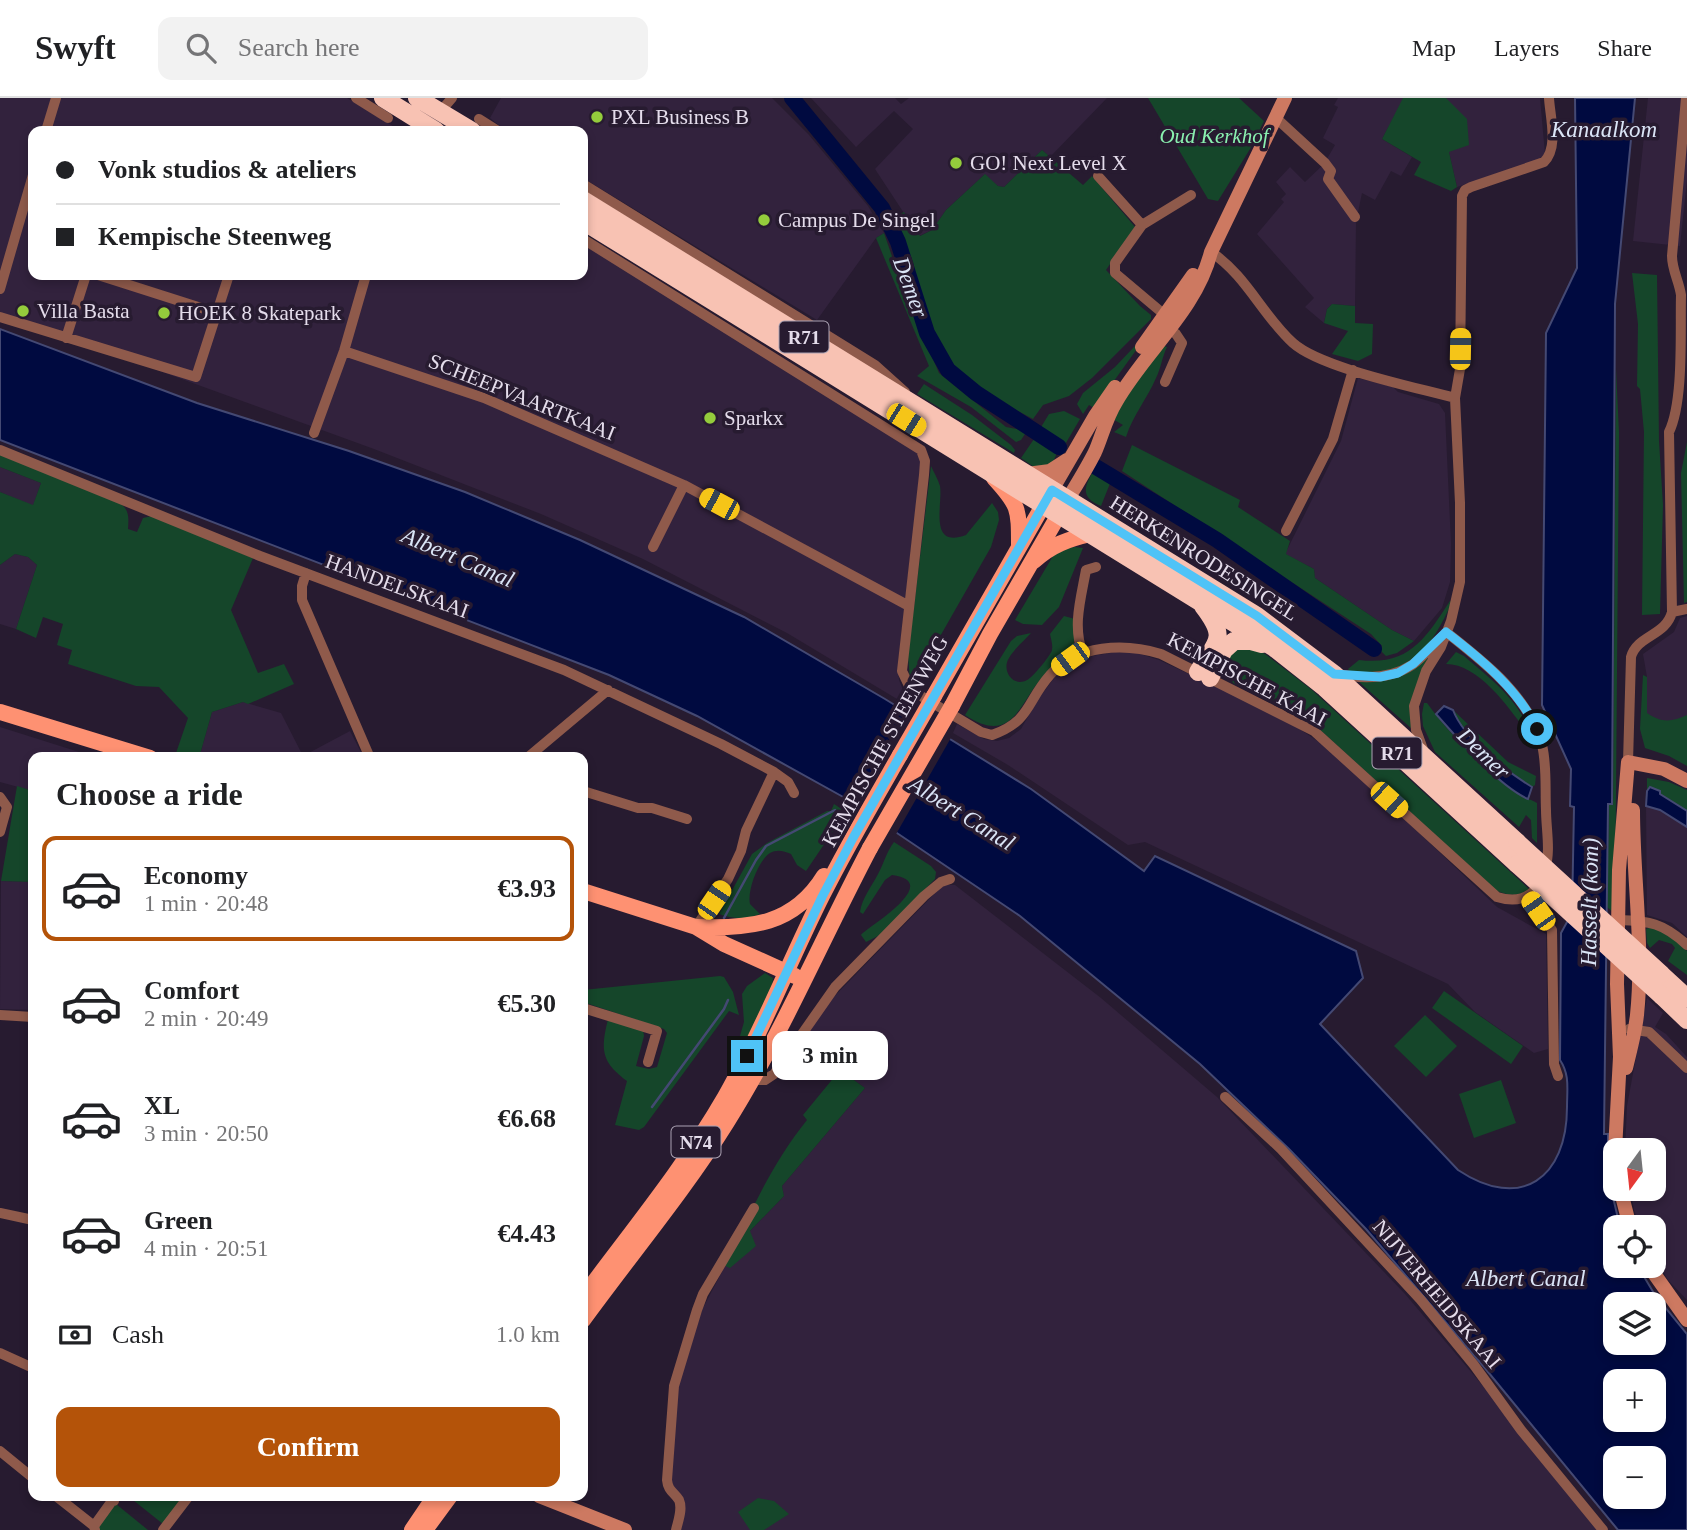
<!DOCTYPE html>
<html lang="en">
<head>
<meta charset="utf-8">
<style>
  body { margin:0; font-family:"Times New Roman",serif; background:#f2f2f2; color:#202124; height:100vh; display:flex; flex-direction:column; font-size:26px; white-space:nowrap }
  * { box-sizing:border-box; margin:0 }
  p { font-size:23px; color:#757577 }
  .icon { flex:none; width:38px; height:38px; fill:none; stroke:currentColor; stroke-width:2; stroke-linecap:round; stroke-linejoin:round }
  .map { position:relative; flex:1; overflow:hidden }
  .sheet { position:absolute; left:28px; top:654px; width:560px; height:749px; display:flex; flex-direction:column; background:#fff; border-radius:14px; box-shadow:0 4px 10px #0003 }
  .sheet>* { flex:none }
  .banner { position:absolute; left:28px; top:28px; width:560px; height:154px; border-radius:14px; box-shadow:0 4px 10px #0003; display:grid; align-content:center; height:154px; padding:0 28px; background:#fff }
  .needle { width:46px; rotate:195deg }
  .controls { position:absolute; left:1603px; top:1040px; display:grid; gap:14px }
  .controls a { display:grid; place-items:center; width:63px; height:63px; border-radius:14px; background:#fff; box-shadow:0 4px 10px #0003; font-size:35px }
  .end { position:absolute; width:32px; height:32px; margin:-16px; border:9px solid #4fc3f7; background:#111; box-shadow:0 0 0 4px #111 }
  .from { border-radius:50% }
  .bubble { position:absolute; height:49px; border-radius:14px; background:#fff; box-shadow:0 4px 10px #0003; font-size:23px; font-weight:700; line-height:49px; text-align:center }
  .car { position:absolute; width:21px; height:42px; margin:-21px -10px; border-radius:9px; box-shadow:0 0 5px 2px #0007; background:linear-gradient(#f5c518 24%,#345 0 40%,#f5c518 0 76%,#345 0 86%,#f5c518 0) }
  .banner b { display:flex; align-items:center; gap:24px; height:66px; font-size:26px }
  .banner b+b { border-top:2px solid #e0e0e0 }
  .banner i { width:18px; height:18px; background:#202124 }
  ul { padding:0; list-style:none }
  li { display:flex; align-items:center; gap:21px; height:105px; margin:0 14px 10px; padding:0 14px; border:4px solid transparent; border-radius:14px }
  li div { flex:1 }
  li b { display:block; font-size:26px }
  li em { font-style:normal; font-weight:700 }
  li.active { border-color:#b45309 }
  li>.icon { width:63px; height:63px; stroke-width:1.5 }
  h2 { padding:0 28px; font-size:32px; line-height:84px }
  .pay { display:flex; align-items:center; gap:18px; height:77px; padding:0 28px; font-size:26px }
  .pay p { margin-inline-start:auto }
  .action { display:flex; gap:14px; margin-top:auto; padding:14px 28px }
  .action a { flex:1; height:80px; border-radius:14px; background:#b45309; color:#fff; font-size:28px; font-weight:700; line-height:80px; text-align:center }
  header { display:flex; align-items:center; gap:42px; box-sizing:border-box; height:98px; padding:0 35px; background:#fff; border-bottom:2px solid #e0e0e0 }
  header strong { font-size:33px }
  nav { display:flex; gap:38px; margin-inline-start:auto; font-size:24px }
  .search { width:490px; height:63px; background:#f2f2f2; display:flex; align-items:center; gap:18px; box-sizing:border-box; padding:0 24px; border-radius:14px; color:#757577; font-size:26px }
  .map>svg:first-child { display:block }
  .built { fill:#32223d }
  .green { fill:#15462a }
  .water { fill:#000a40; stroke:#444973; stroke-width:2; fill-rule:evenodd }
  .pier { fill:#271b30 }
  .lines { fill:none; stroke-linecap:round; stroke-linejoin:round }
  .stream { stroke:#444973; stroke-width:2.5 }
  .river { stroke:#000a40; stroke-width:16 }
  .street { stroke:#8f5a4b; stroke-width:10 }
  .secondary { stroke:#cd7961; stroke-width:14 }
  .primary { stroke:#fe9172; stroke-width:16 }
  .highway { stroke:#f8c2b3; stroke-width:18 }
  .primary-bridge { stroke:#fe9172; stroke-width:16 }
  .highway-bridge { stroke:#f8c2b3; stroke-width:18 }
  .route { stroke:#4fc3f7; stroke-width:9 }
  .poi-dot { fill:#94cc3c; stroke:#271b30; stroke-width:2.5 }
  .labels { text-anchor:middle; stroke-width:7; stroke-linejoin:round; paint-order:stroke }
  .shield { fill:#271b30; stroke:#aba2b3; stroke-width:2 }
  .shield-label { font-size:19px; font-weight:bold; fill:#e4dceb }
  .poi-label { font-size:21px; fill:#e4dceb; stroke:#271b30; text-anchor:start }
  .park-label { font-size:21px; font-style:italic; fill:#8af1b0; stroke:#271b30 }
  .street-label { font-size:21px; fill:#e4dceb; stroke:#271b30 }
  .water-label { font-size:23px; font-style:italic; fill:#dae4f6; stroke:#271b30 }
</style>
</head>
<body>
<header>
<strong>Swyft</strong>
<div class="search"><svg class="icon" aria-label="search" viewBox="0 0 24 24"><circle cx="10" cy="10" r="6"/><path d="M15 15l6 6"/></svg>Search here</div>
<nav><a>Map</a><a>Layers</a><a>Share</a></nav>
</header>
<div class="map">
<svg width="1687" height="1432" viewBox="0 0 1687 1432">
  <rect width="100%" height="100%" fill="#271b30"/>
  <path class="built" d="M0,0H347L401,33H33V177H583V143L917,352L921,364L898,565L899,582L903,592L911,599L907,607L787,535L643,461L541,416L374,351L0,215Z
    M501,0H772L809,37L868,108L884,135L876,140L817,222L583,80V33H507L501,29L490,20Z
    M811,0H895L901,6L909,0H1107L1050,59L1042,52L1004,89L998,88L984,77L946,112L932,132L919,138L875,71L913,31L894,13L856,49Z
    M1338,0H1404L1382,41L1412,59L1401,78L1391,73L1375,102L1362,95L1356,124L1355,208L1332,206L1327,211L1324,225L1305,209L1314,200L1257,136L1284,104L1281,101L1286,96L1276,84L1290,69L1305,84L1324,66L1335,47L1323,40L1338,9L1334,7Z
    M1446,0H1540L1545,56L1536,64L1457,89L1449,54Z
    M1648,0H1687V82L1680,148L1633,143Z
    M1358,280L1393,289L1398,294L1439,306L1445,315L1451,446L1450,484L1442,510L1414,543L1392,532L1315,480L1314,471L1285,456L1341,343Z
    M0,369L41,385L33,408L0,394Z
    M15,456L28,459L37,467L16,531L0,526V467Z
    M1687,518V649L1647,630V579L1643,556L1674,534L1680,520Z
    M1116,554L1137,555L1159,562L1258,608L1292,626L1319,644L1350,669L1497,809L1546,836L1548,951L1534,955L1475,914L1448,886L1145,744L1128,747L1008,667L953,635L957,626L984,641L997,643L1009,640L1021,631L1038,601L1055,579L1071,567L1092,558Z
    M243,604L281,615L303,658L350,633L364,660H199L212,614Z
    M0,629L98,660H33V693L0,684Z
    M1646,708L1660,712L1687,729V839L1672,825L1647,817Z
    M1,783L33,784V912L0,911Z
    M943,787H955L1101,900L1217,999L1405,1196L1605,1432H680L683,1410L671,1387L678,1289L702,1212L725,1168L750,1133L784,1098L782,1088L865,990L840,972L805,938L819,914Z
    M1647,900L1663,915L1655,929L1666,936L1687,959V1202L1668,1182L1655,1160L1654,1129H1641L1634,1112L1630,1090H1654V1052H1625L1627,1008Z"/>
  <path class="green" d="M1148,0H1239L1264,23L1250,51L1218,103L1208,101Z
    M1403,0H1446L1467,21L1469,47L1449,54L1457,89L1451,93L1414,77L1421,64L1382,41Z
    M1042,52L1083,87L1092,78L1135,129L1106,172L1140,208L1151,217V221L1092,280L1069,298L1043,307L1033,321C1013,310 991,300 972,287C927,255 909,170 891,120L904,114L920,138L932,132L946,112L985,76L998,88L1004,89Z
    M884,135L905,196L939,275L1006,329L1027,333L1021,342L1016,344L971,309L917,278L929,268L876,140Z
    M1632,175L1657,177L1659,343L1663,407L1660,516L1642,517L1644,334L1640,291L1637,288L1638,226Z
    M1332,206L1355,208V225L1373,226L1372,256L1358,263L1332,256L1348,233L1324,225L1327,211Z
    M1152,230L1096,308L1094,310L1089,307L1083,316L1077,306L1083,295L1115,269Z
    M1159,247L1167,249C1162,259 1161,270 1156,280C1147,301 1133,317 1126,339L1114,334L1123,327L1111,320Z
    M1616,270L1619,335L1615,816L1607,809L1609,706H1613Z
    M924,286L972,317L1011,347L1015,352L1014,355L917,296Z
    M1064,313L1080,321L1063,350L1038,334L1049,316Z
    M1034,341L1040,342L1057,355L1052,366L1034,369L1021,360Z
    M1687,344V504L1684,505L1681,375Z
    M1132,347L1240,402L1238,409L1290,443L1286,456L1314,471L1315,480L1392,532L1414,543L1397,555L1386,558L1380,552L1382,548L1371,536L1122,373Z
    M0,356L116,402C129,411 129,416 128,431L137,434L143,420L152,418L253,460L231,512L258,575L284,566L294,586L248,606L243,604L212,614L199,660L175,658L188,620L159,589L136,588L68,566L72,552L57,547L63,526L43,519L36,540L16,531L37,467L28,459L15,456L0,467V394L33,407L41,385L0,369Z
    M931,368C934,375 938,381 940,388C943,406 928,451 966,437L992,405L998,414L999,422L991,449L922,570L920,584L916,590L910,582L908,558Z
    M1094,372L1111,383L1101,408C1080,399 1084,389 1094,372Z
    M1075,449L1083,450L1059,509L1042,527L1023,526L1015,522L1053,458L1061,451Z
    M1450,503L1452,504C1430,554 1408,578 1351,575L1348,571L1359,562C1409,568 1425,541 1450,503Z
    M1064,518L1075,521L1074,543L1076,555C1067,560 1055,566 1048,573C1019,601 1015,650 965,617L1011,543L1017,538L1031,535C1024,543 1014,551 1009,560C1001,572 1013,590 1027,582C1032,580 1051,557 1052,552C1053,547 1051,541 1050,536Z
    M1249,548L1265,556L1312,592L1530,792C1518,798 1510,798 1497,793L1317,629L1279,606L1233,585L1224,569L1228,554Z
    M1456,554L1464,558C1491,581 1515,599 1530,632L1527,634C1508,609 1479,566 1446,566Z
    M1428,560L1412,601V631L1358,583Z
    M1643,577L1647,579V615C1661,625 1672,624 1687,617V668L1669,658L1645,650L1640,631Z
    M1424,605H1427C1452,640 1487,673 1522,698C1527,701 1532,702 1537,705V745L1532,740L1531,722L1526,717L1519,729L1435,654L1423,628L1422,616Z
    M1453,612L1508,664L1536,678L1535,687L1532,689C1506,673 1464,641 1453,612Z
    M1647,680L1669,684L1687,692V713L1650,689L1647,693Z
    M17,688L33,693V784L1,783Z
    M834,706L846,714L806,773L797,767L791,756C784,753 777,751 770,755C758,763 747,793 750,806L760,816C746,822 733,821 719,816L752,756L767,745L827,713H831Z
    M894,744L931,768L936,774L935,781L880,837L866,844L861,837C863,832 946,784 892,777L885,782L863,816L860,814C862,800 872,788 878,776C884,765 886,755 894,744Z
    M1651,829L1663,832L1687,853V877L1668,863L1675,850L1672,846L1659,842L1650,850L1647,845L1646,831Z
    M765,875L773,880L772,890L729,976L744,924L742,896L747,888Z
    M720,878L724,879L733,894L739,917L729,913L644,1029L639,1032L615,1027L627,983C600,963 601,951 608,921L643,931L644,938L636,968L649,971L657,969L667,935L664,931L583,904V892Z
    M1444,893L1523,948L1511,966L1432,910Z
    M1425,917L1457,948L1426,979L1394,948Z
    M840,972L865,990L782,1088L784,1098L750,1133L756,1148L730,1170L725,1168C749,1117 772,1065 807,1022L803,1017Z
    M1501,982L1516,1025L1474,1040L1459,996Z
    M128,1398H185L163,1426Z
    M758,1400L774,1403L789,1416L764,1432H750L738,1414Z
    M116,1406L148,1432H100L98,1428Z"/>
  <path class="water" d="M1575,0H1635L1615,206L1612,706H1608L1604,1036H1608V1078L1620,1129H1615V1167H1637L1655,1197L1687,1236V1432H1618L1484,1269L1366,1131L1289,1051L1200,966L1020,818L845,700L697,618L609,577L0,342V231L197,305L349,353L465,394L580,442L744,519L885,601L1031,691L1144,773L1155,758L1356,853L1363,880L1320,926L1458,1072C1521,1114 1567,1080 1567,1009C1567,991 1570,977 1560,962L1561,835L1572,815L1574,709L1570,708L1571,671L1542,607L1546,235L1577,170ZM1615,1206H1654V1244H1615ZM1615,1283H1654V1321H1615ZM1615,1360H1654V1398H1615Z
    M1444,608L1453,612C1464,641 1506,673 1532,689L1528,701C1499,688 1458,641 1436,616Z
    M1650,689L1660,693V696L1687,713V729L1660,712L1646,708L1647,693Z"/>
  <path class="pier" d="M907,610L952,638L895,738L851,709Z"/>
  <g class="lines">
    <path class="stream" d="M724,820L756,762L766,748L835,712
      M652,1009L724,911L728,902"/>
    <path class="river" d="M792,0L882,110L898,144L927,235L948,272L976,295L1059,349
      M1096,369L1217,442L1374,551"/>
    <path class="street" d="M356,0L388,20
      M440,14L452,0
      M1275,19L1325,65L1331,73L1328,81L1355,119
      M479,21L498,33
      M46,33L56,0
      M1098,78L1142,127
      M583,86L875,267L905,294
      M583,141L921,352L925,363L924,377L902,573L911,592L981,634L992,637C1031,623 1026,604 1050,577C1077,546 1125,545 1161,556L1314,633L1497,799C1516,805 1529,801 1541,785
      M1211,154C1246,177 1263,218 1293,245C1321,270 1415,289 1455,300
      M98,177L217,215
      M0,191L33,77
      M1166,218L1115,175V165L1142,127L1191,97
      M0,219L196,279L229,177
      M1164,228L1176,236L1182,245L1165,284
      M66,240L86,177
      M344,253L484,300L684,387L909,508
      M314,335L344,253L366,177
      M0,352L260,458L564,572L721,646L774,674L788,684L794,695
      M1286,433L1333,341L1353,272
      M653,449L684,387
      M306,475L302,488V502L370,660
      M1672,514L1687,511
      M1446,534C1484,564 1529,598 1542,647C1547,667 1545,691 1546,712C1546,730 1551,754 1545,771
      M1083,556C1072,529 1081,500 1086,472L1096,469
      M1337,576C1362,581 1389,582 1412,567C1424,559 1433,546 1444,537
      M1424,654L1416,632L1414,608L1426,573L1441,549L1451,523L1460,484V405L1455,300L1460,271L1462,98L1465,92L1471,89L1544,64C1559,49 1550,19 1549,0
      M527,660L608,592
      M1628,664L1631,559C1637,537 1666,538 1672,514L1669,334C1684,303 1680,233 1681,197C1679,183 1672,172 1672,158L1686,0
      M583,693L638,710H652L687,721
      M0,699L7,709L0,734
      M1529,799L1552,832L1554,966L1558,978
      M1618,822C1650,823 1663,825 1687,847
      M696,829L728,781L741,753L746,733L774,674
      M583,910L657,933L648,964
      M0,917L33,919
      M1629,931L1649,934L1687,970
      M751,982H765L774,976L835,889L924,798L941,784L950,781
      M1225,999L1281,1051L1420,1201L1474,1267L1521,1332L1603,1432
      M0,1115L33,1122
      M0,1255L33,1270
      M0,1353L33,1380
      M56,1398L94,1428L95,1432
      M94,1428L112,1403H114
      M163,1432L189,1398
      M676,1432C678,1423 683,1411 679,1402C674,1394 668,1393 667,1382L674,1288L697,1212L703,1196L754,1110"/>
    <path class="secondary" d="M1142,249L1193,177
      M1027,376L1050,373L1067,362
      M1052,392L1095,318L1115,289
      M1068,401C1077,386 1087,370 1095,354C1102,338 1106,320 1116,304C1145,253 1196,213 1211,154L1285,0
      M1626,970C1630,953 1635,935 1637,917C1644,849 1633,780 1633,712
      M1615,1052L1620,959L1617,886L1619,772L1628,664L1664,671L1687,683
      M1620,1090L1630,1129
      M1648,1167L1687,1222
      M539,1398L625,1432"/>
    <path class="primary" d="M994,380C1019,407 1019,411 1019,447
      M1034,463C1051,447 1069,441 1090,436
      M934,598L1049,397
      M952,608L990,536L1065,406
      M0,614L150,660
      M583,793L696,829L724,846L795,878
      M697,829C750,831 794,827 824,778
      M583,1199C631,1134 684,1070 725,999C762,934 789,864 822,798C846,750 873,704 900,657
      M583,1222C631,1156 684,1093 727,1024C782,936 822,841 870,750
      M412,1432L435,1398
      M425,1432L450,1398"/>
    <path class="highway" d="M383,0L436,33
      M417,0L472,33
      M583,102L1257,518L1334,576L1517,744
      M583,123L1273,549L1325,590L1517,766
      M1198,574C1216,543 1229,542 1203,508
      M1210,580L1224,552L1234,543H1251L1262,546
      M1661,876L1687,900
      M1662,898L1687,922"/>
    <path class="primary-bridge" d="M900,657L934,598
      M870,750L952,608"/>
    <path class="highway-bridge" d="M1517,744L1661,876
      M1517,766L1662,898"/>
  </g>
  <g class="lines">
    <path class="route" d="M747,958L822,799L853,740L1052,392L1257,518L1334,576L1380,579L1398,575L1413,566L1446,534C1481,561 1518,591 1537,631"/>
  </g>
  <g class="poi-dot">
    <circle cx="597" cy="19" r="7"/>
    <circle cx="956" cy="65" r="7"/>
    <circle cx="764" cy="122" r="7"/>
    <circle cx="23" cy="213" r="7"/>
    <circle cx="164" cy="215" r="7"/>
    <circle cx="710" cy="320" r="7"/>
  </g>
  <g class="labels">
    <g class="shield">
      <rect x="779.5" y="223.5" width="49" height="31" rx="5"/>
      <rect x="1372.5" y="639.5" width="49" height="31" rx="5"/>
      <rect x="671.5" y="1028.5" width="49" height="31" rx="5"/>
    </g>
    <g class="shield-label">
      <text x="804" y="246">R71</text>
      <text x="1397" y="662">R71</text>
      <text x="696" y="1051">N74</text>
    </g>
    <g class="poi-label">
      <text x="611" y="26">PXL Business B</text>
      <text x="970" y="72">GO! Next Level X</text>
      <text x="778" y="129">Campus De Singel</text>
      <text x="37" y="220">Villa Basta</text>
      <text x="178" y="222">HOEK 8 Skatepark</text>
      <text x="724" y="327">Sparkx</text>
    </g>
    <g class="park-label">
      <text x="1214" y="45">Oud Kerkhof</text>
    </g>
    <g class="street-label">
      <text transform="translate(522 299) rotate(22)" y="7">SCHEEPVAARTKAAI</text>
      <text transform="translate(1204 460) rotate(32)" y="7">HERKENRODESINGEL</text>
      <text transform="translate(397 488) rotate(20)" y="7">HANDELSKAAI</text>
      <text transform="translate(1247 581) rotate(28)" y="7">KEMPISCHE KAAI</text>
      <text transform="translate(885 643) rotate(-61)" y="7">KEMPISCHE STEENWEG</text>
      <text transform="translate(1437 1196) rotate(50)" y="7">NIJVERHEIDSKAAI</text>
    </g>
    <g class="water-label">
      <text x="1604" y="39">Kanaalkom</text>
      <text transform="translate(911 189) rotate(70)" y="8">Demer</text>
      <text transform="translate(458 459) rotate(23)" y="8">Albert Canal</text>
      <text transform="translate(1484 655) rotate(44)" y="8">Demer</text>
      <text transform="translate(962 715) rotate(32)" y="8">Albert Canal</text>
      <text transform="translate(1589 804) rotate(-89)" y="8">Hasselt (kom)</text>
      <text x="1526" y="1188">Albert Canal</text>
    </g>
  </g>
</svg>
<div class="controls">
<a><svg class="needle" viewBox="-14 -14 28 28"><path d="M0-13l5 13h-10z" fill="#e53935"/><path d="M0 13l5-13h-10z" fill="#757577"/></svg></a>
<a><svg class="icon" aria-label="locate" viewBox="0 0 24 24"><circle cx="12" cy="12" r="6"/><path d="M12 2v4M12 18v4M2 12h4M18 12h4"/></svg></a>
<a><svg class="icon" aria-label="layers" viewBox="0 0 24 24"><path d="M12 4l9 5-9 5-9-5zM3 14l9 5 9-5"/></svg></a>
<a>+</a>
<a>−</a>
</div>
<i class="end from" style="left:1537px;top:631px"></i>
<i class="end" style="left:747px;top:958px"></i>
<div class="bubble" style="left:772px;top:933px;width:116px">3 min</div>
<i class="car" style="left:1460px;top:251px;rotate:1deg"></i>
<i class="car" style="left:906px;top:322px;rotate:122deg"></i>
<i class="car" style="left:719px;top:406px;rotate:298deg"></i>
<i class="car" style="left:1070px;top:561px;rotate:234deg"></i>
<i class="car" style="left:1389px;top:702px;rotate:132deg"></i>
<i class="car" style="left:714px;top:802px;rotate:34deg"></i>
<i class="car" style="left:1538px;top:813px;rotate:325deg"></i>
<div class="banner">
<b><i class="from"></i>Vonk studios &amp; ateliers</b>
<b><i></i>Kempische Steenweg</b>
</div>
<section class="sheet">
<h2>Choose a ride</h2>
<ul>
<li class="active"><svg class="icon" aria-label="car" viewBox="0 0 24 24"><path d="M5 17H2v-5l4-1 3-4h7l3 4 3 1v5h-3M9 17h6M6 11h13"/><circle cx="7" cy="17" r="2"/><circle cx="17" cy="17" r="2"/></svg><div><b>Economy</b><p>1 min · 20:48</p></div><em>€3.93</em></li>
<li><svg class="icon" aria-label="car" viewBox="0 0 24 24"><path d="M5 17H2v-5l4-1 3-4h7l3 4 3 1v5h-3M9 17h6M6 11h13"/><circle cx="7" cy="17" r="2"/><circle cx="17" cy="17" r="2"/></svg><div><b>Comfort</b><p>2 min · 20:49</p></div><em>€5.30</em></li>
<li><svg class="icon" aria-label="car" viewBox="0 0 24 24"><path d="M5 17H2v-5l4-1 3-4h7l3 4 3 1v5h-3M9 17h6M6 11h13"/><circle cx="7" cy="17" r="2"/><circle cx="17" cy="17" r="2"/></svg><div><b>XL</b><p>3 min · 20:50</p></div><em>€6.68</em></li>
<li><svg class="icon" aria-label="car" viewBox="0 0 24 24"><path d="M5 17H2v-5l4-1 3-4h7l3 4 3 1v5h-3M9 17h6M6 11h13"/><circle cx="7" cy="17" r="2"/><circle cx="17" cy="17" r="2"/></svg><div><b>Green</b><p>4 min · 20:51</p></div><em>€4.43</em></li>
</ul>
<div class="pay"><svg class="icon" aria-label="cash" viewBox="0 0 24 24"><path d="M3 7h18v10H3z"/><circle cx="12" cy="12" r="2"/></svg>Cash<p>1.0 km</p></div>
<div class="action"><a>Confirm</a></div>
</section>
</div>
</body>
</html>
